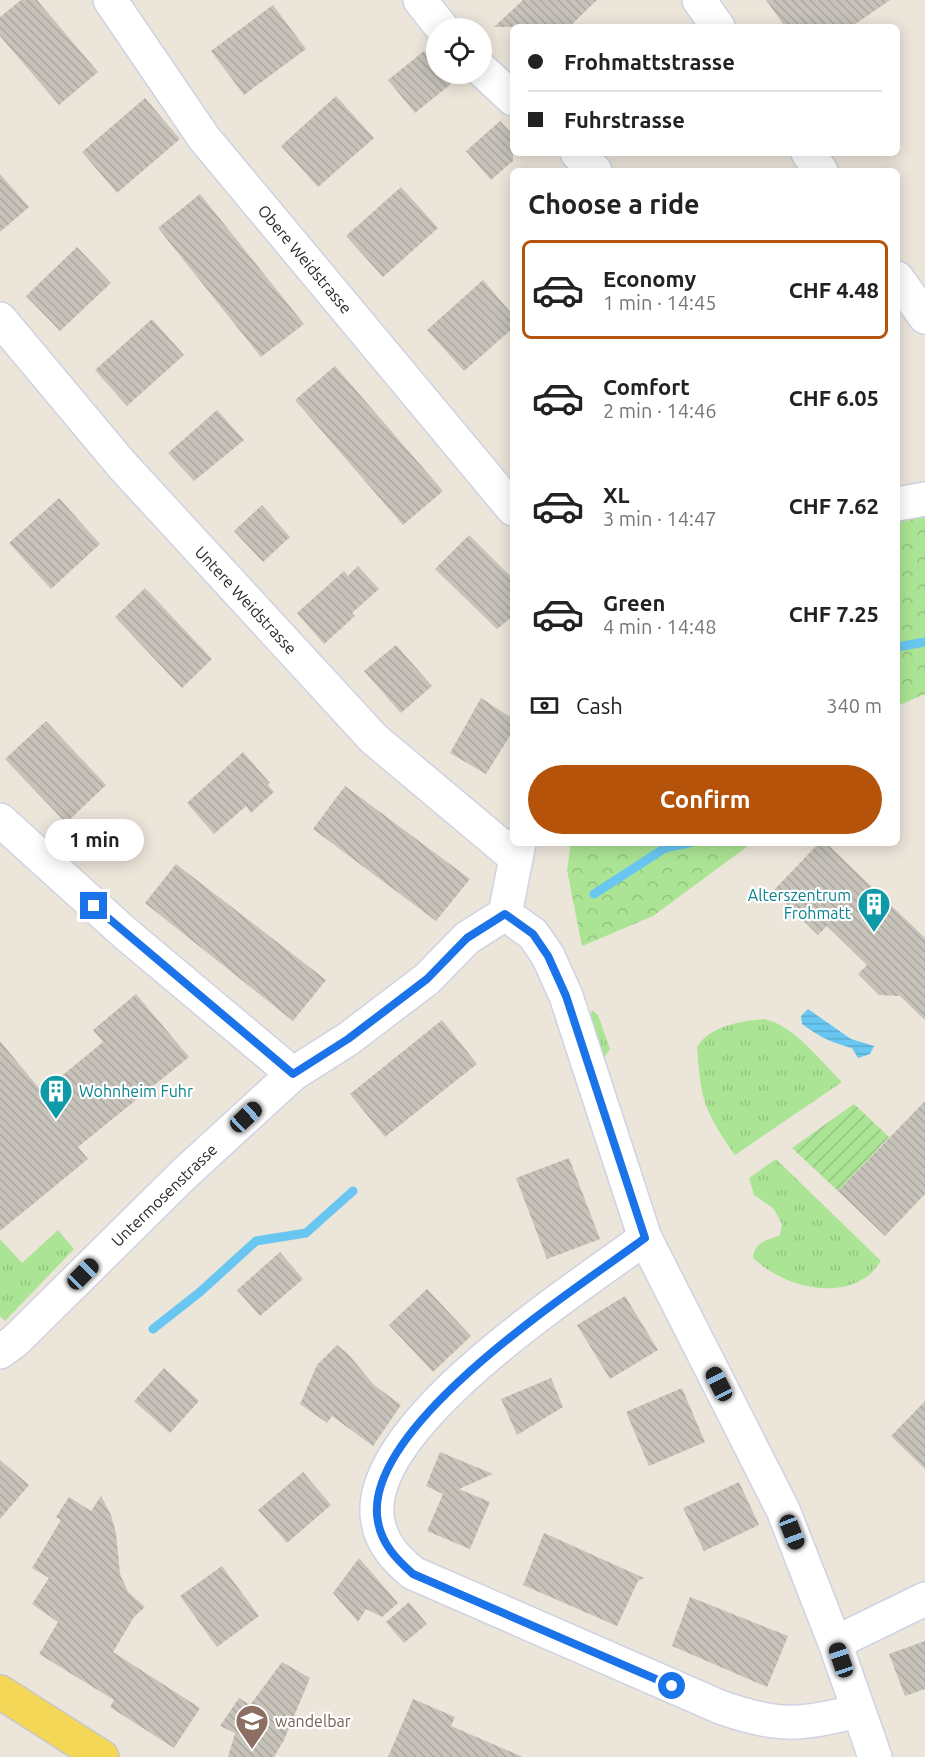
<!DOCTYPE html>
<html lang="en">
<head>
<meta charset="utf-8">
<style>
  body { margin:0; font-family:Ubuntu,sans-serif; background:#f2f2f2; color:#222; height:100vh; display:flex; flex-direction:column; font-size:22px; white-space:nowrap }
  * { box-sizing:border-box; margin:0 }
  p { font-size:20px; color:#767676 }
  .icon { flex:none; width:33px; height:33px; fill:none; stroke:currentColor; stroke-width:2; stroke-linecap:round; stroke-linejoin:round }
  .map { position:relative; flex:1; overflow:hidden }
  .drawer { position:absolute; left:510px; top:168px; width:390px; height:678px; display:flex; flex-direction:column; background:#fff; border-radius:9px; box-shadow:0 3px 15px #0003 }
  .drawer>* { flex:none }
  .top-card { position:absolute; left:510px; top:24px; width:390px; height:132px; border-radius:9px; box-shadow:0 3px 15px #0003; display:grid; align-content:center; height:132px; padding:0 18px; background:#fff }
  .fabs { position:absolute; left:426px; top:18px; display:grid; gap:12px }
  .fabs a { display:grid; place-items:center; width:66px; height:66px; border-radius:50%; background:#fff; box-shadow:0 3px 15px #0003; font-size:30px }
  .end { position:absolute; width:27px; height:27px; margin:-14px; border:8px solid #1a73e8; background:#fff; box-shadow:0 0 0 3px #fff }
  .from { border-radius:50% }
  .bubble { position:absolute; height:42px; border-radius:21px; background:#fff; box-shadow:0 3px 15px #0003; font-size:20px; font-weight:600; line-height:42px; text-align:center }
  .car { position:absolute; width:18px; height:36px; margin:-18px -9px; border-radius:8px; box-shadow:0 0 4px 2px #0007; background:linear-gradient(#222 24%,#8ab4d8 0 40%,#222 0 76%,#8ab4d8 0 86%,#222 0) }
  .top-card b { display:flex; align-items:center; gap:21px; height:57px; font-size:22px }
  .top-card b+b { border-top:2px solid #e0e0e0 }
  .top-card i { width:15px; height:15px; background:#222 }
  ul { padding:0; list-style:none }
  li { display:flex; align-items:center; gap:18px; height:99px; margin:0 12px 9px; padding:0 6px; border:3px solid transparent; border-radius:9px }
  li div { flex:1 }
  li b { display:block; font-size:22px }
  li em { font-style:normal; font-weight:600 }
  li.selected { border-color:#b45309 }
  li>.icon { width:54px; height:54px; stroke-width:1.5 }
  h2 { padding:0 18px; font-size:27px; line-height:72px }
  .pay { display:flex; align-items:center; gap:15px; height:66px; padding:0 18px; font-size:22px }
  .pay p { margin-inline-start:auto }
  .action { display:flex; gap:12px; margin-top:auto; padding:12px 18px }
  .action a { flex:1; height:69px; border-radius:36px; background:#b45309; color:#fff; font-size:24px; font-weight:600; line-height:69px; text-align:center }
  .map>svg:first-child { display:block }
  .grass { fill:url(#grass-tufts) }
  .forest { fill:url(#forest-crowns) }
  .garden { fill:url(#garden-furrows) }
  .water { fill:url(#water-rules) }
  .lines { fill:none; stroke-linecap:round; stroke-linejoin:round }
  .stream { stroke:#69c6f1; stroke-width:9 }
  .building { fill:url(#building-back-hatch) }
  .minor-casing { stroke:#cfd2e2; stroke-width:36 }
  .major-casing { stroke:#c7c7c7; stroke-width:36 }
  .minor { stroke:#fff; stroke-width:33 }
  .major { stroke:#f4d757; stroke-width:33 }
  .route { stroke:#1a73e8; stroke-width:8 }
  .labels { text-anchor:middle; stroke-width:4.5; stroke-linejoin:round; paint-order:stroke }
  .street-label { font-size:16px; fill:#292929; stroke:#fff }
  .culture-label { font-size:16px; fill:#0d838f; stroke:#fff; text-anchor:end }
  .education-label { font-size:16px; fill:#785e54; stroke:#fff; text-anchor:start }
</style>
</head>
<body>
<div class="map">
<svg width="925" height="1757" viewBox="0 0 925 1757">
  <defs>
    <pattern id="grass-tufts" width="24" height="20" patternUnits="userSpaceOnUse" patternTransform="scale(1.5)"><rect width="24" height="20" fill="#abe494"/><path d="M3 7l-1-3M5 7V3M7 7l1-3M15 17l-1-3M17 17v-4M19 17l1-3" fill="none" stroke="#93c480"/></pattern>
    <pattern id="forest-crowns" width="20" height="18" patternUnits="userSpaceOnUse" patternTransform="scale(1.5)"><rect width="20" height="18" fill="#abe494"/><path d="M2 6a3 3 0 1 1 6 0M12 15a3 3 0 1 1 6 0" fill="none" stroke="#93c480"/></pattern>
    <pattern id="garden-furrows" width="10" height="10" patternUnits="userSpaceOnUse" patternTransform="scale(1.5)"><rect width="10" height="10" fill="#abe494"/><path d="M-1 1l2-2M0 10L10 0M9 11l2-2" fill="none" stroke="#93c480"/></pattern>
    <pattern id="water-rules" width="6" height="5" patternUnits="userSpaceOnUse" patternTransform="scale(1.5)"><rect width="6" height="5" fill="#69c6f1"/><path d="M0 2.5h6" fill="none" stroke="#5baacf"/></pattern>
    <pattern id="building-back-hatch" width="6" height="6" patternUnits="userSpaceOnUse" patternTransform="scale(1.5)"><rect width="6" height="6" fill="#c7c2ba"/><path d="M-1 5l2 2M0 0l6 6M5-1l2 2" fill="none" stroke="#aba7a0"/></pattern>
  </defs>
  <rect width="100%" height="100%" fill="#ece5da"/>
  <path class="grass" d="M592,1010L598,1015L610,1049L603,1059L590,1016Z
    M764,1019C794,1025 820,1061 842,1082L735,1155C704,1110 701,1101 697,1047C710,1026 740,1021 764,1019Z
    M776,1159L881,1261C876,1267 872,1274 865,1278C830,1300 781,1284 753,1258C754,1242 766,1241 780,1235L782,1224L773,1208L754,1195L749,1178Z
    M58,1230L74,1249L5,1321L0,1316V1239L22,1263Z"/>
  <path class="forest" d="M925,511V694L897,706V519Z
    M571,843H752L653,916L582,946L567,870Z"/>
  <path class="garden" d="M854,1104L889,1137L838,1191L792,1148Z"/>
  <path class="water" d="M808,1009L851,1039L874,1046L870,1054L858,1058L852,1048C830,1042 820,1037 802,1024L801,1016Z"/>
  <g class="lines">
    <path class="stream" d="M897,647L925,642
      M594,894L665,848L689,843
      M153,1329L200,1292L256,1241L306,1233L353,1191"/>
  </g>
  <path class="building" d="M21,0H37L98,72L59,105L0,36V17Z
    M523,0H597L569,27H494Z
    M766,0H890L851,27H785Z
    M273,5L306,49L244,95L211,51Z
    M424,51L436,66V74H443L451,84L415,113L388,80Z
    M336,96L374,138L318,187L281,146Z
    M145,98L180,139L117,193L82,152Z
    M500,121L513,135V161L491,180L466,151Z
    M0,174L29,207L0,232Z
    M401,187L438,228L383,277L346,236Z
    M200,194L304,324L261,357L158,228Z
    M77,247L111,283L60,331L26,296Z
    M483,280L513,315V328L464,371L427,330Z
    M152,319L184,355L127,406L95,370Z
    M335,366L443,491L403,525L295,400Z
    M217,410L244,440L194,481L168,453Z
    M59,498L100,544L51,589L9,543Z
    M262,505L290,537L263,562L234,531Z
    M469,535L513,579V616L497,629L435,569Z
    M358,566L379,589L352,613L355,616L324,644L297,613L344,571L348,576Z
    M145,588L212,659L182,688L115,617Z
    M396,645L432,686L401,713L364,671Z
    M481,698L513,719V731L486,774L450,753Z
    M46,721L106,785L66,823L5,759Z
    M243,752L270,783L268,785L274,792L251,813L246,806L214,834L187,803Z
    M345,786L470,879L436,921L313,829Z
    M819,843H826L925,938V1020L900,996L879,995L858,974L867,965L827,926L818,935L773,891Z
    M176,864L326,980L293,1021L145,903Z
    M136,994L189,1057L78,1147L88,1159L0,1231V1041L42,1092L103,1042L93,1030Z
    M442,1020L477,1064L385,1137L350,1094Z
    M925,1101V1194L885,1236L838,1191Z
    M569,1158L600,1239L547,1259L516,1178Z
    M280,1252L303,1279L260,1316L237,1290Z
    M427,1289L471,1336L433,1372L389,1325Z
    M625,1296L658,1350L610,1379L577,1325Z
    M337,1345L349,1355L374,1385L401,1405L373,1446L332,1416L327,1423L300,1404L317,1365Z
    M164,1368L199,1401L170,1433L134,1401Z
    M551,1378L563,1407L517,1435L501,1399Z
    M682,1388L705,1442L649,1466L626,1412Z
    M925,1401V1469L891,1436Z
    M440,1452L493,1474L459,1489L490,1502L470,1549L427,1531L443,1494L426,1486Z
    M0,1460L29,1485L0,1519Z
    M303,1472L331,1505L287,1543L258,1510Z
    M739,1482L759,1525L704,1551L683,1508Z
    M101,1496L111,1515L116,1533L120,1574L128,1592L145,1607L134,1617L113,1652L200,1708L174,1748L110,1707L114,1700L39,1654L58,1622L32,1604L49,1578L32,1568L61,1520L56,1517L69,1497L91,1511Z
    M544,1533L644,1578L638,1581L617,1626L523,1585Z
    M359,1558L398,1603L382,1617L366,1609L358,1622L333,1593Z
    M222,1566L259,1616L217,1647L180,1596Z
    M690,1597L788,1636L767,1687L672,1646Z
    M409,1602L427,1624L404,1643L386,1622Z
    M925,1641V1689L905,1696L889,1654Z
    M282,1662L310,1678L284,1740L274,1757H228L235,1733L220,1726L239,1698L250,1705Z
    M413,1699L455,1717L451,1726L523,1757H388Z"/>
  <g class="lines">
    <defs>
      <path id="minor" d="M110,0L204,138L513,509
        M420,0L442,28
        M699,0L718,27
        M482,70L513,99
        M577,153L595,171
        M808,153L821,171
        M897,278L925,317
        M0,319L122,465L374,739L516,858
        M897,504L925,499
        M0,820L126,934L293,1074
        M505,914L533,934L548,956L566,996L645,1238L783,1510L835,1643L875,1757
        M645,1238C578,1288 359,1427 378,1522C382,1544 396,1559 413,1573L720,1707C779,1728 799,1725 859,1711
        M0,1352L15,1341L183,1175L293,1074L348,1039L427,979L467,938L505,914L519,843
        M835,1643L925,1599"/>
      <path id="major" d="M0,1692L102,1757"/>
    </defs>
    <use href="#minor" class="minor-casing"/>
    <use href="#major" class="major-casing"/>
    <use href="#minor" class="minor"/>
    <use href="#major" class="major"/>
  </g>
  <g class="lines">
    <path class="route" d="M94,906L293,1074L348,1039L427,979L467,938L505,914L533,934L548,956L566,996L645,1238C578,1288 359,1427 378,1522C382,1544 396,1559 413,1574L672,1686"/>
  </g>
  <defs>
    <symbol id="building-pin" viewBox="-11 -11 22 30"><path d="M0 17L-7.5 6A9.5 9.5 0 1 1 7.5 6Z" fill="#0f9aa8" stroke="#fff"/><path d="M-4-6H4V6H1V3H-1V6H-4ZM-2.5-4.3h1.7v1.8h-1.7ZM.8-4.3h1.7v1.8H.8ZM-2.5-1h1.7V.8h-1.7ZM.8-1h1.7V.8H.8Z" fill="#fff"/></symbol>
    <symbol id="school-pin" viewBox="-11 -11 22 30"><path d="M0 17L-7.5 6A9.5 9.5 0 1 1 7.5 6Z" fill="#8d6e63" stroke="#fff"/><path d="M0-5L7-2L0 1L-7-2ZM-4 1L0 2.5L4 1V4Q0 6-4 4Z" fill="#fff"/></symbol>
  </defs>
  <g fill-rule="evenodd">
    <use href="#building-pin" x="855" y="885" width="38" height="52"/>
    <use href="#building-pin" x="37" y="1072" width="38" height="52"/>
    <use href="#school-pin" x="233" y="1702" width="38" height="52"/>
  </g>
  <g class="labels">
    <g class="street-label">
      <text transform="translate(305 259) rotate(50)" y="6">Obere Weidstrasse</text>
      <text transform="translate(246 600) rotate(47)" y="6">Untere Weidstrasse</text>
      <text transform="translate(164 1195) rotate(-44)" y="6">Untermosenstrasse</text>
    </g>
    <g class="culture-label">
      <text x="851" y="901">Alterszentrum<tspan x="851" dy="18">Frohmatt</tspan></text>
      <text x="79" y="1097" text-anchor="start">Wohnheim Fuhr</text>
    </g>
    <g class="education-label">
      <text x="275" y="1727">wandelbar</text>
    </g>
  </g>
</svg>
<div class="fabs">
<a><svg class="icon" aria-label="locate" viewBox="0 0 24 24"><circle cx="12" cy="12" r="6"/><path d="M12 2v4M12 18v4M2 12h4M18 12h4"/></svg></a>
</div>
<i class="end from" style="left:672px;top:1686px"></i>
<i class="end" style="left:94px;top:906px"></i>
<div class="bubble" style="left:45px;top:819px;width:99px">1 min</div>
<i class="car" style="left:246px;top:1117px;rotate:47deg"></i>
<i class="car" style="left:83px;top:1274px;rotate:45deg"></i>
<i class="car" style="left:719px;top:1384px;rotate:333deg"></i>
<i class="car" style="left:792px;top:1532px;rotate:159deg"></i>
<i class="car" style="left:841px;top:1660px;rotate:341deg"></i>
<div class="top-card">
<b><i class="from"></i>Frohmattstrasse</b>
<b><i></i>Fuhrstrasse</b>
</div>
<section class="drawer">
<h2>Choose a ride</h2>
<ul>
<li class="selected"><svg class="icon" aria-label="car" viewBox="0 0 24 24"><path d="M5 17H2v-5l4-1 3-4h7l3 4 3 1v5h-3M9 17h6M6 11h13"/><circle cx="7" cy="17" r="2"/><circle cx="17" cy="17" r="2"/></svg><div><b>Economy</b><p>1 min · 14:45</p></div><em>CHF 4.48</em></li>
<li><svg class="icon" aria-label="car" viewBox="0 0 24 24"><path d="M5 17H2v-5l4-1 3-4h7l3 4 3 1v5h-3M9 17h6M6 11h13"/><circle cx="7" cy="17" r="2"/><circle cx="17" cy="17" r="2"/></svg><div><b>Comfort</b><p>2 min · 14:46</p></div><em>CHF 6.05</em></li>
<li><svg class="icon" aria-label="car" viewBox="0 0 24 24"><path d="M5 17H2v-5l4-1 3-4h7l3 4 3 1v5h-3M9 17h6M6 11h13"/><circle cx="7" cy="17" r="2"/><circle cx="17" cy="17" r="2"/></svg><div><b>XL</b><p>3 min · 14:47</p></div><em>CHF 7.62</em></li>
<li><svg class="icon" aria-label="car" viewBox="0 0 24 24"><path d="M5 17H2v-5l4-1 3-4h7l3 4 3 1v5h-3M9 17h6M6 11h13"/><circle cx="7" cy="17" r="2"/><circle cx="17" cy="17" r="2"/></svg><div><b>Green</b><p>4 min · 14:48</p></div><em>CHF 7.25</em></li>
</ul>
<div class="pay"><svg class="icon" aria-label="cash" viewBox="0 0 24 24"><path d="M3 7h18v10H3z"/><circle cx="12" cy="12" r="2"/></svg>Cash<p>340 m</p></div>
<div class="action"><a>Confirm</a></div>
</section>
</div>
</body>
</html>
